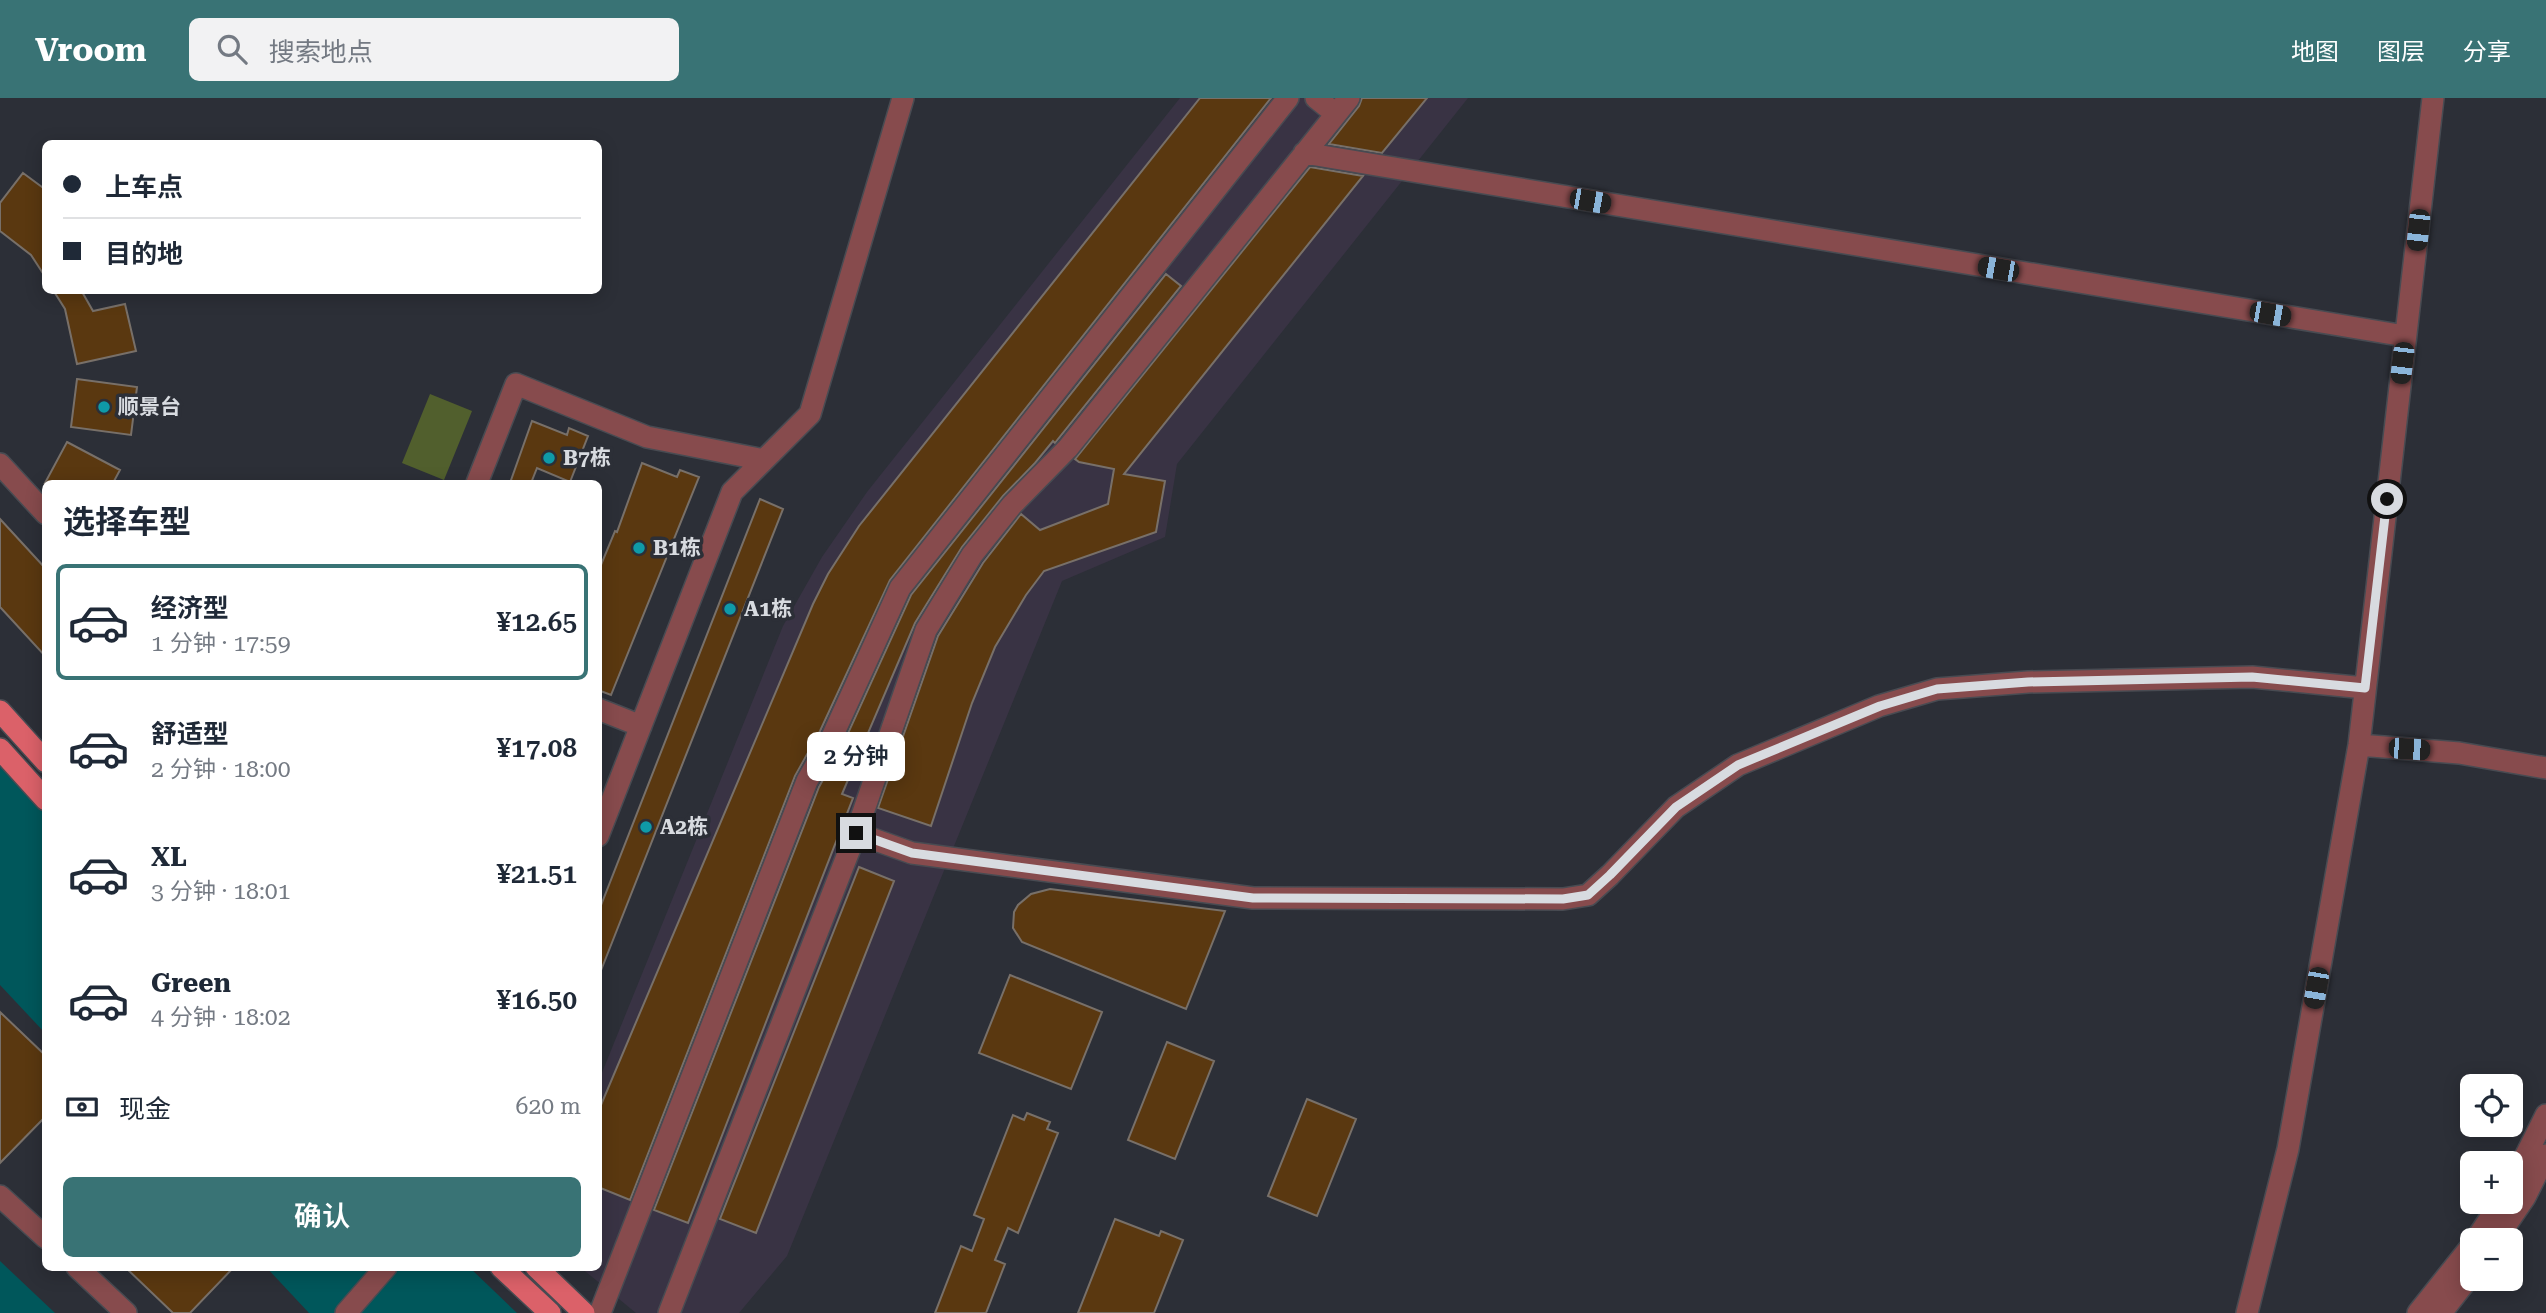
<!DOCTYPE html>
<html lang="zh">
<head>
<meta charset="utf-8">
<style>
  body { margin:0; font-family:"Roboto Serif","Noto Sans SC",serif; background:#f2f2f3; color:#1f2937; height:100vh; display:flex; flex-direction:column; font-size:26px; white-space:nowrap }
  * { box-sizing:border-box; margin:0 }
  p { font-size:23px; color:#747a83 }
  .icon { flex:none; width:38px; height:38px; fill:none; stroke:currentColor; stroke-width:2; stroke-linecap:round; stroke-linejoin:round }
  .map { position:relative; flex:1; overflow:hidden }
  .panel { position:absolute; left:42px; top:382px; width:560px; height:791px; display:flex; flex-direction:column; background:#fff; border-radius:10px; box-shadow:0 4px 18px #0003 }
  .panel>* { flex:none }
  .banner { position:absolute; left:42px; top:42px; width:560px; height:154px; border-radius:10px; box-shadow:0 4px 18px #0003; display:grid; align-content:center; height:154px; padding:0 21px; background:#fff }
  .fabs { position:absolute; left:2460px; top:976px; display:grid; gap:14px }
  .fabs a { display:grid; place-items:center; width:63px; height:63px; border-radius:10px; background:#fff; box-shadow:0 4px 18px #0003; font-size:35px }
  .end { position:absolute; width:32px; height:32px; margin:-16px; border:9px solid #d8dbe0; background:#111; box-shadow:0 0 0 4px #111 }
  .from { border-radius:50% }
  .bubble { position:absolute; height:49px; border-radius:10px; background:#fff; box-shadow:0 4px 18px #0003; font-size:23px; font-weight:600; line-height:49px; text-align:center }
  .car { position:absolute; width:21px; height:42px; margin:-21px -10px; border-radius:9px; box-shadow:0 0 5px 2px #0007; background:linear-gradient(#222 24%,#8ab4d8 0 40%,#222 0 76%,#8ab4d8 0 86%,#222 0) }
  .banner b { display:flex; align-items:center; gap:24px; height:66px; font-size:26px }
  .banner b+b { border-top:2px solid #e0e1e3 }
  .banner i { width:18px; height:18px; background:#1f2937 }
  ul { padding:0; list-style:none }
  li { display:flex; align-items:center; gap:21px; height:116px; margin:0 14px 10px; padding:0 7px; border:4px solid transparent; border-radius:10px }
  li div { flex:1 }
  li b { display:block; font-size:26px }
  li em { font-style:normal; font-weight:600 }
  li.current { border-color:#397375 }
  li>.icon { width:63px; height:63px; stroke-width:1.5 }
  h2 { padding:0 21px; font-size:32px; line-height:84px }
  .pay { display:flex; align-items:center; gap:18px; height:77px; padding:0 21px; font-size:26px }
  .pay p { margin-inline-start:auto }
  .primary-button { display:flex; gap:14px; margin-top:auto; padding:14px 21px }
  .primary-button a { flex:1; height:80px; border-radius:10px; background:#397375; color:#fff; font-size:28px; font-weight:600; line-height:80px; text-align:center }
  header { display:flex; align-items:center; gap:42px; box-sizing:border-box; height:98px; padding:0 35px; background:#397375; color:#fff }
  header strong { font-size:33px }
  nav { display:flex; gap:38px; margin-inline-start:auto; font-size:24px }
  .search { width:490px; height:63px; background:#f2f2f3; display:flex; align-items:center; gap:18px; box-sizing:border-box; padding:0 24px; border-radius:10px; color:#747a83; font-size:26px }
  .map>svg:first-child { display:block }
  .commercial { fill:#393344 }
  .green { fill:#515f2d }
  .water { fill:#00575b }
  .building { fill:#5a3810; stroke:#787069; stroke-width:2 }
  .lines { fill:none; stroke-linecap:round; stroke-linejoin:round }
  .minor-casing { stroke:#484b52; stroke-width:24 }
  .major-casing { stroke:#484b52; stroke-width:24 }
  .minor { stroke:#874b4d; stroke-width:21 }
  .major { stroke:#db6169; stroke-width:21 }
  .route { stroke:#d8dbe0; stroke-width:9 }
  .culture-dot { fill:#0f9aa8; stroke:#2c2f37; stroke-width:2.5 }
  .labels { text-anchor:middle; stroke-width:7; stroke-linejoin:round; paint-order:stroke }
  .poi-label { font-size:21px; font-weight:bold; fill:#d8dbe0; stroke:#2c2f37; text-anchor:start }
</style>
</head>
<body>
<header>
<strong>Vroom</strong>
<div class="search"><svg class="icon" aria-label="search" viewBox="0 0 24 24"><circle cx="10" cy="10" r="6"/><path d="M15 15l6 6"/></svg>搜索地点</div>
<nav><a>地图</a><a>图层</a><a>分享</a></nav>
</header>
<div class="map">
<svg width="2546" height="1215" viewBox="0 0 2546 1215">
  <rect width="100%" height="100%" fill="#2c2f37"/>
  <path class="commercial" d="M1180,0H1468L1177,366L1165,439L1062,483L787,1158L739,1215H636L580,1169H598L599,982L783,528L822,459L867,394Z"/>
  <path class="green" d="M430,296L472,313L444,382L402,365Z"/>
  <path class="water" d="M0,666L45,716V935L0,887Z
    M0,1163L55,1215H0Z
    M266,1169H469L517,1215H309Z"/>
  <path class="building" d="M1200,0H1271L890,482L820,633L795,678L630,1102L598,1089V1014L813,506L828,476L859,428Z
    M1362,0H1427L1382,55L1329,46L1359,8Z
    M1310,69L1363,78L1124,376L1165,383L1156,434L1044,473L1026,497L995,549L972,605L931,728L878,710L938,538L983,465L1021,416L1040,432L1108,406L1114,371L1079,364L1075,361Z
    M23,75L46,92V180L31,157L0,133V105Z
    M1166,176L1181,188L1058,341L1055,345L1053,343L1035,365L1003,398L962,449L915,525L842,696L853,700L688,1125L654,1112L819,689L844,644L911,497Z
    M53,192H81L93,213L125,206L136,253L77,266L65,211Z
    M77,281L137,289L131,337L71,329Z
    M532,323L567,337L569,330L588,338L570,384L537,370L531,385H510Z
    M67,344L120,372L113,385H45Z
    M642,365L677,379L680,372L699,379L611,597L598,592V474L615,433L617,434Z
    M760,401L783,411L598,880V815Z
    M0,421L46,471V559L0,509Z
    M859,769L894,783L756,1135L720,1121Z
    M1050,791L1225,813L1186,911L1022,844L1013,830L1014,814L1018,807L1031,796Z
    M1010,877L1102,914L1071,991L979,955Z
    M0,914L46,958V1018L0,1065Z
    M1167,944L1214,963L1175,1061L1128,1042Z
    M1307,1001L1356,1021L1317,1118L1268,1098Z
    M1027,1015L1050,1024L1047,1031L1058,1035L1018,1135L1008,1130L995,1162L1005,1166L986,1215H935L961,1148L972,1153L984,1121L974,1117L1013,1017L1024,1022Z
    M1115,1121L1159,1138L1161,1133L1183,1142L1154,1215H1078Z
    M125,1169H234L190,1215H173Z"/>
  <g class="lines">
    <defs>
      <path id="minor" d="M1316,0L1336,16
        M1304,55L2405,238
        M0,366L46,416
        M477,385L516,286L647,339L764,362
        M598,611L641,628
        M2359,647L2459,655L2546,670
        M856,735L912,755L1253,800L1563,801L1588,797L1610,777L1676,709L1738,667L1879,608L1937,591L2028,584L2252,579L2365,590
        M598,738L732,394L810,316L903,0
        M2511,1087L2546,1017
        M0,1098L46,1140
        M2475,1143L2501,1104
        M2495,1143L2525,1099L2546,1057
        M77,1169L126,1215
        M346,1215L386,1169
        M600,1215L807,683L832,639L900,490L1288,0
        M669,1215L856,735L926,532L972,457L1012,407L1068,350L1349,0
        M2247,1215L2288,1051L2359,647L2433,0
        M2418,1215L2473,1146
        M2441,1215L2473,1174"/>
      <path id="major" d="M0,613L46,664
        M0,651L46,702
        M501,1169L550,1215
        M536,1169L584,1215"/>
    </defs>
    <use href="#minor" class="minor-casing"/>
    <use href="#major" class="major-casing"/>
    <use href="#minor" class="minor"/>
    <use href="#major" class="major"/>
  </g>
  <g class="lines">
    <path class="route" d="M856,735L912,755L1253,800L1563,801L1588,797L1610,777L1676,709L1738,667L1880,608L1937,591L2028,584L2252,579L2365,590L2387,401"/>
  </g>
  <g class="culture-dot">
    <circle cx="104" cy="309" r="7"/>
    <circle cx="549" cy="360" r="7"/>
    <circle cx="639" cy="450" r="7"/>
    <circle cx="730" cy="511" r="7"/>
    <circle cx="646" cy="729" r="7"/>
  </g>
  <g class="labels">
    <g class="poi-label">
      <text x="118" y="316">顺景台</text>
      <text x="563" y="367">B7栋</text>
      <text x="653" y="457">B1栋</text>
      <text x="744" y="518">A1栋</text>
      <text x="660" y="736">A2栋</text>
    </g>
  </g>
</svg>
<div class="fabs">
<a><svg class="icon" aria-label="locate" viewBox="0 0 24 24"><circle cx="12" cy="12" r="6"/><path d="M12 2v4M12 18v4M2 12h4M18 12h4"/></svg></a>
<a>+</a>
<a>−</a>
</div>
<i class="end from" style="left:2387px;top:401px"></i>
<i class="end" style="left:856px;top:735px"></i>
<div class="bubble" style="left:807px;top:634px;width:98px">2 分钟</div>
<i class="car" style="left:1590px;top:103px;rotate:100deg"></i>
<i class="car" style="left:2418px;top:132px;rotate:186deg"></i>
<i class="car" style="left:1998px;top:171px;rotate:280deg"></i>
<i class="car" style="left:2270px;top:216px;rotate:100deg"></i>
<i class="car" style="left:2402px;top:265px;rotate:187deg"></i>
<i class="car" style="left:2409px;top:651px;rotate:94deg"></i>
<i class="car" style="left:2316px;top:890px;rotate:190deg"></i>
<div class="banner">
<b><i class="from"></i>上车点</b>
<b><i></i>目的地</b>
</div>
<section class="panel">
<h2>选择车型</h2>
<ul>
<li class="current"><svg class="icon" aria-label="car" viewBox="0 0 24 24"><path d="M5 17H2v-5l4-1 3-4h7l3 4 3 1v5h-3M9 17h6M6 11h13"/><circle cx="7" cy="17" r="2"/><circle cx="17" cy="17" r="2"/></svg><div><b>经济型</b><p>1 分钟 · 17:59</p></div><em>¥12.65</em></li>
<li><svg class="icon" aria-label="car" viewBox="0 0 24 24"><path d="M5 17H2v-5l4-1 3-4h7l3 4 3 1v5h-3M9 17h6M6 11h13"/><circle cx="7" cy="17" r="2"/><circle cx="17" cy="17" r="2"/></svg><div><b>舒适型</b><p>2 分钟 · 18:00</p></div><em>¥17.08</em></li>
<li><svg class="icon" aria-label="car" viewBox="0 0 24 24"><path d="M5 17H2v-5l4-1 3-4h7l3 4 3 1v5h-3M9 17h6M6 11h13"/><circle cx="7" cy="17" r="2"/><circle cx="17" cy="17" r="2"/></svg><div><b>XL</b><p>3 分钟 · 18:01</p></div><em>¥21.51</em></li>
<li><svg class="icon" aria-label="car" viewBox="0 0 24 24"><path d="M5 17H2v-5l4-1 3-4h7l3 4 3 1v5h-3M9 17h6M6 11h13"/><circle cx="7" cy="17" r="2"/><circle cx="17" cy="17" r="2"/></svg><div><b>Green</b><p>4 分钟 · 18:02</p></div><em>¥16.50</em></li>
</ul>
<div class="pay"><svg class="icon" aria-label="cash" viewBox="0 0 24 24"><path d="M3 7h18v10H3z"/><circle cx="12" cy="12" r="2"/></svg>现金<p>620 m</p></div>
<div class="primary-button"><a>确认</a></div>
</section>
</div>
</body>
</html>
